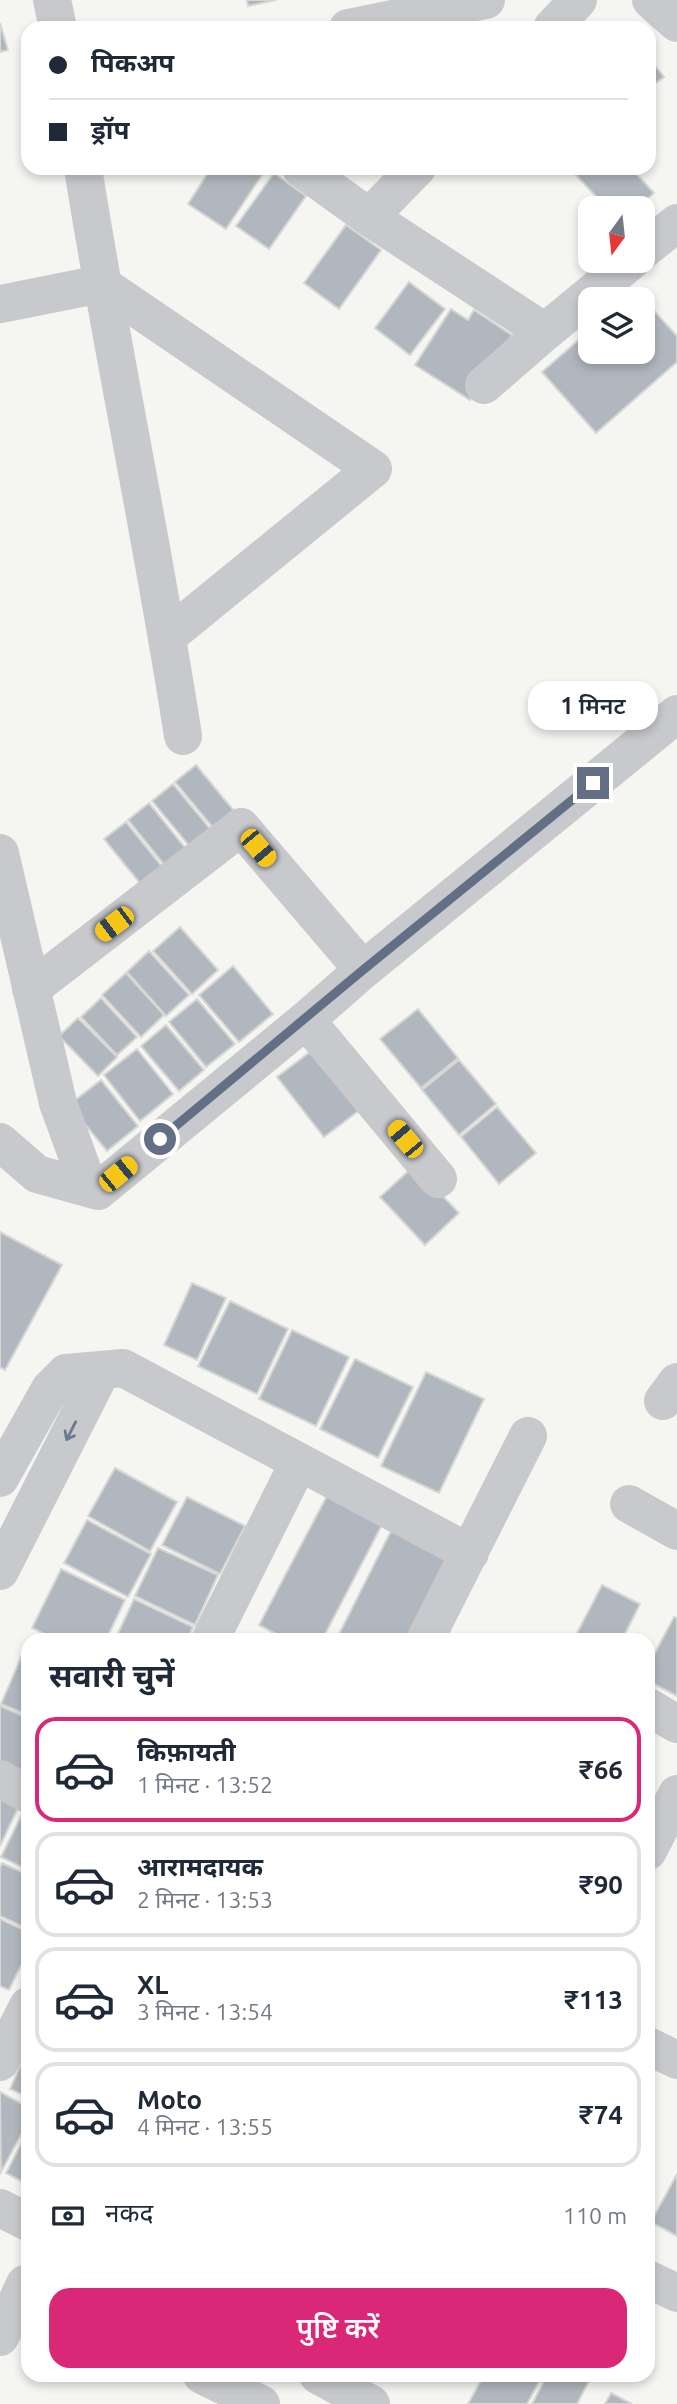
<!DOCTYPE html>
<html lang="hi">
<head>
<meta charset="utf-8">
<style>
  body { margin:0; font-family:Ubuntu,"Noto Sans Devanagari",sans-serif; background:#f6f6f7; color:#1f2937; height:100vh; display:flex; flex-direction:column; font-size:26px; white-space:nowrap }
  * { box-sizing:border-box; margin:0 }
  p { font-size:23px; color:#747a83 }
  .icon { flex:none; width:38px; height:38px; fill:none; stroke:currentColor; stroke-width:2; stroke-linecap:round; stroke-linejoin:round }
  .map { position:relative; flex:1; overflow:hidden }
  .sheet { position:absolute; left:21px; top:1633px; width:634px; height:749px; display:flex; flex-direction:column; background:#fff; border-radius:21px; box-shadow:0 4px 10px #0003 }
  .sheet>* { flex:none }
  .banner { position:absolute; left:21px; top:21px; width:635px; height:154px; border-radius:21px; box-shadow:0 4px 10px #0003; display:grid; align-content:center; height:154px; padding:0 28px; background:#fff }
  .needle { width:46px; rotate:195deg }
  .tools { position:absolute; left:578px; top:196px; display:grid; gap:14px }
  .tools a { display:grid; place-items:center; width:77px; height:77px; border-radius:14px; background:#fff; box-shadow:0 4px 10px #0003; font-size:35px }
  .end { position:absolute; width:32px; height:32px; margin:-16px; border:9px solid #626f85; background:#fff; box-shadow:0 0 0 4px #fff }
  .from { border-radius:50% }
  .bubble { position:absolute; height:49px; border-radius:21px; background:#fff; box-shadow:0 4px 10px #0003; font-size:23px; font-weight:600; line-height:49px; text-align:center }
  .car { position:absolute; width:21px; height:42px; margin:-21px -10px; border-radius:9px; box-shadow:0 0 5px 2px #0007; background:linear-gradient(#f5c518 24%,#345 0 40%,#f5c518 0 76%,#345 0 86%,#f5c518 0) }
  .banner b { display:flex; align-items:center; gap:24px; height:66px; font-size:26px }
  .banner b+b { border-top:2px solid #e0e1e3 }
  .banner i { width:18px; height:18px; background:#1f2937 }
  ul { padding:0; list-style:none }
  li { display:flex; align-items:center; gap:21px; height:105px; margin:0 14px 10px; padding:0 14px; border:4px solid #e0e1e3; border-radius:21px }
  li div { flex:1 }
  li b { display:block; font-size:26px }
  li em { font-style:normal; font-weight:600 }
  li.current { border-color:#db2777 }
  li>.icon { width:63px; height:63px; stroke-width:1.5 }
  h2 { padding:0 28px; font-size:32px; line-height:84px }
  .pay { display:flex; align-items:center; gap:18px; height:77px; padding:0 28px; font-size:26px }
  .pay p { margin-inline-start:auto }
  .primary-button { display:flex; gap:14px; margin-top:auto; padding:14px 28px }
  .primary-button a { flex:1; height:80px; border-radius:21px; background:#db2777; color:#fff; font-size:28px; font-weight:600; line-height:80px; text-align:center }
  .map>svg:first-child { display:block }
  .building { fill:#b1b7be; stroke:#d6d7d4; stroke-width:2 }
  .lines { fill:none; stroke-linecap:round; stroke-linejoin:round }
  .minor { stroke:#c7c9cd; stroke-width:38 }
  .oneway { stroke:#6c788c }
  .route { stroke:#626f85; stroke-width:9 }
</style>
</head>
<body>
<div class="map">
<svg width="677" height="2404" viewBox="0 0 677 2404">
  <rect width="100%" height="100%" fill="#f5f6f1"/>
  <path class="building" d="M247,0H276L248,6Z
    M0,23L8,50L0,52Z
    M649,58L664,77L649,88Z
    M211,168H258L264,172L226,229L188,204Z
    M580,168H631L654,193L638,208H607L574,173Z
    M274,173L306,196L269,249L236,226Z
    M346,225L381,250L339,309L304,283Z
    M409,282L445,309L410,355L375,328Z
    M635,290L677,336V362L596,433L542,372L590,330V352H642V299H624Z
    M451,309L468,320L474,310L512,335L470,400L415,365Z
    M196,765L235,812L214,829L175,782Z
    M173,784L212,831L191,848L152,801Z
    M149,803L187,850L166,867L128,820Z
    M126,822L164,869L143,887L104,839Z
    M180,927L218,970L192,994L153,951Z
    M149,951L189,995L166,1016L127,972Z
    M233,966L273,1014L239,1042L199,995Z
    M126,973L164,1015L141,1037L102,995Z
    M101,998L137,1037L117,1055L81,1017Z
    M197,999L235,1044L206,1067L169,1022Z
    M418,1009L458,1058L421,1088L380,1039Z
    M78,1018L117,1057L98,1076L59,1036Z
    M166,1025L204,1070L179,1091L141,1046Z
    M318,1046L365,1106L324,1137L277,1077Z
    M137,1049L173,1094L140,1121L104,1075Z
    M459,1060L496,1104L459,1135L422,1090Z
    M101,1080L138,1126L107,1151L69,1105Z
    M497,1107L536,1153L499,1184L461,1137Z
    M414,1166L459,1213L425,1245L380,1197Z
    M0,1232L62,1265L5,1370L0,1367Z
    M192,1283L226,1298L197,1360L164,1345Z
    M230,1301L288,1329L257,1394L198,1366Z
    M292,1330L349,1357L316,1426L259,1399Z
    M355,1359L413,1387L378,1458L320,1429Z
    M426,1372L484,1399L439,1493L381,1466Z
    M115,1468L177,1502L150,1551L88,1516Z
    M329,1492L384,1521L322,1640H287L259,1625Z
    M187,1497L245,1526L220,1574L162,1545Z
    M87,1520L151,1554L128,1597L64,1563Z
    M394,1525L456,1556L414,1640H336Z
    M158,1548L218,1575L195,1625L135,1596Z
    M61,1569L125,1600L106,1640H57L32,1628Z
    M602,1585L640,1604L622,1640H586L576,1635Z
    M134,1599L193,1627L187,1640H115Z
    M674,1617L677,1618V1696L648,1681V1666Z
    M28,1641V1715L1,1704Z
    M0,1706L28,1718V1778L0,1766Z
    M0,1799L18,1808L0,1846Z
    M22,1814L28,1817V1870L1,1857Z
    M2,1863L28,1875V1929L0,1916V1868Z
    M0,1919L28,1932V1951L9,1990L0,1986Z
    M28,2048V2097L10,2089Z
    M0,2092L28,2107V2122L1,2172Z
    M28,2130V2185L6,2173Z
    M677,2174V2236L651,2222Z
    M484,2375H543L527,2404H468Z
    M547,2375H592L577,2404H532Z
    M611,2393L632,2404H605Z"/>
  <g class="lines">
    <path class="minor" d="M52,0L58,28
      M651,0L677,23
      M348,28L486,0
      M552,28L578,0
      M83,168C113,358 154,546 183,736
      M301,168L369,217L545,332
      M369,217L417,168
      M642,251L677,223
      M0,304L101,284L373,469L168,636
      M484,385L545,332L631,261
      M0,853L58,1103L89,1188
      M31,989L241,827L363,970
      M306,1020L438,1179
      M0,1142L37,1174L98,1191L306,1020L363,970L677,714
      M663,1401L677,1382
      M0,1478L50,1389L66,1373L123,1368L470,1553
      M629,1504L677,1531
      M0,1571L102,1370
      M210,1640L299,1462
      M425,1640L528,1436
      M648,1707L677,1724
      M0,1779L28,1794
      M648,1851L677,1794
      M648,2046L677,2060
      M0,2062L28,2006
      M0,2208L28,2222
      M648,2279L677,2293
      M0,2337L25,2284
      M202,2375L261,2404
      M318,2375L371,2404"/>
  </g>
  <defs><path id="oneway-shaft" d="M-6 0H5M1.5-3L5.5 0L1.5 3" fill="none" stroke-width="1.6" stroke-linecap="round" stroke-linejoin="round" transform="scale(1.75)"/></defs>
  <use class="oneway" href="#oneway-shaft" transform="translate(71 1431) rotate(117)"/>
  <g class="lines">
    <path class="route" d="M160,1139L363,970L593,783"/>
  </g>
</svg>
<div class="tools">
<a><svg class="needle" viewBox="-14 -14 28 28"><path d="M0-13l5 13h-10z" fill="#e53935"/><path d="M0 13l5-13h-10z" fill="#747a83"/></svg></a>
<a><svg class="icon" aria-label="layers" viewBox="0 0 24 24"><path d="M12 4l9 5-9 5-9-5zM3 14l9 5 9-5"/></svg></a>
</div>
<i class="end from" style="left:160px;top:1139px"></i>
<i class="end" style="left:593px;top:783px"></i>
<div class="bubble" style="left:528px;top:681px;width:130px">1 मिनट</div>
<i class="car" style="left:258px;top:848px;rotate:140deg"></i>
<i class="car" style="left:114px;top:924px;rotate:233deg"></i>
<i class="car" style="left:405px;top:1139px;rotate:320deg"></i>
<i class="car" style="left:118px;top:1174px;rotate:51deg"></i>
<div class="banner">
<b><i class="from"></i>पिकअप</b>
<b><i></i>ड्रॉप</b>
</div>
<section class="sheet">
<h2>सवारी चुनें</h2>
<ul>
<li class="current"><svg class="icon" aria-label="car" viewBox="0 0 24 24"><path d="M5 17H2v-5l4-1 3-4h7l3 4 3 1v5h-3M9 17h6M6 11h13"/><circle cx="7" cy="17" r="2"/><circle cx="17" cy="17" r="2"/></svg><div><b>किफ़ायती</b><p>1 मिनट · 13:52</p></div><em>₹66</em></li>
<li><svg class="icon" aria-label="car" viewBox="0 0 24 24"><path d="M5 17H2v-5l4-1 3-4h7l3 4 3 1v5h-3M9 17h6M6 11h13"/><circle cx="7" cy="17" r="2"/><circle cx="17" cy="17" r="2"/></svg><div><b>आरामदायक</b><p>2 मिनट · 13:53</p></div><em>₹90</em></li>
<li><svg class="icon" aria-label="car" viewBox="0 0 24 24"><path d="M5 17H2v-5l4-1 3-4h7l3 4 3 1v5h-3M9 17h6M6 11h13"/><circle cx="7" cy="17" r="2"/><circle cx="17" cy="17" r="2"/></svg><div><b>XL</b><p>3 मिनट · 13:54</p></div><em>₹113</em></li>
<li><svg class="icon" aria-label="car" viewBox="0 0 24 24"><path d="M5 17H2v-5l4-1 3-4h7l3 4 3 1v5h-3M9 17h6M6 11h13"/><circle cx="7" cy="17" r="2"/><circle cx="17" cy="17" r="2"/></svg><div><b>Moto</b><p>4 मिनट · 13:55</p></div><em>₹74</em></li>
</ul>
<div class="pay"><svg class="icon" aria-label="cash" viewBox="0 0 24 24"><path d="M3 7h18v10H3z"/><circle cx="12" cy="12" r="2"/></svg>नकद<p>110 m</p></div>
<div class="primary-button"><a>पुष्टि करें</a></div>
</section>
</div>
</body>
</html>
